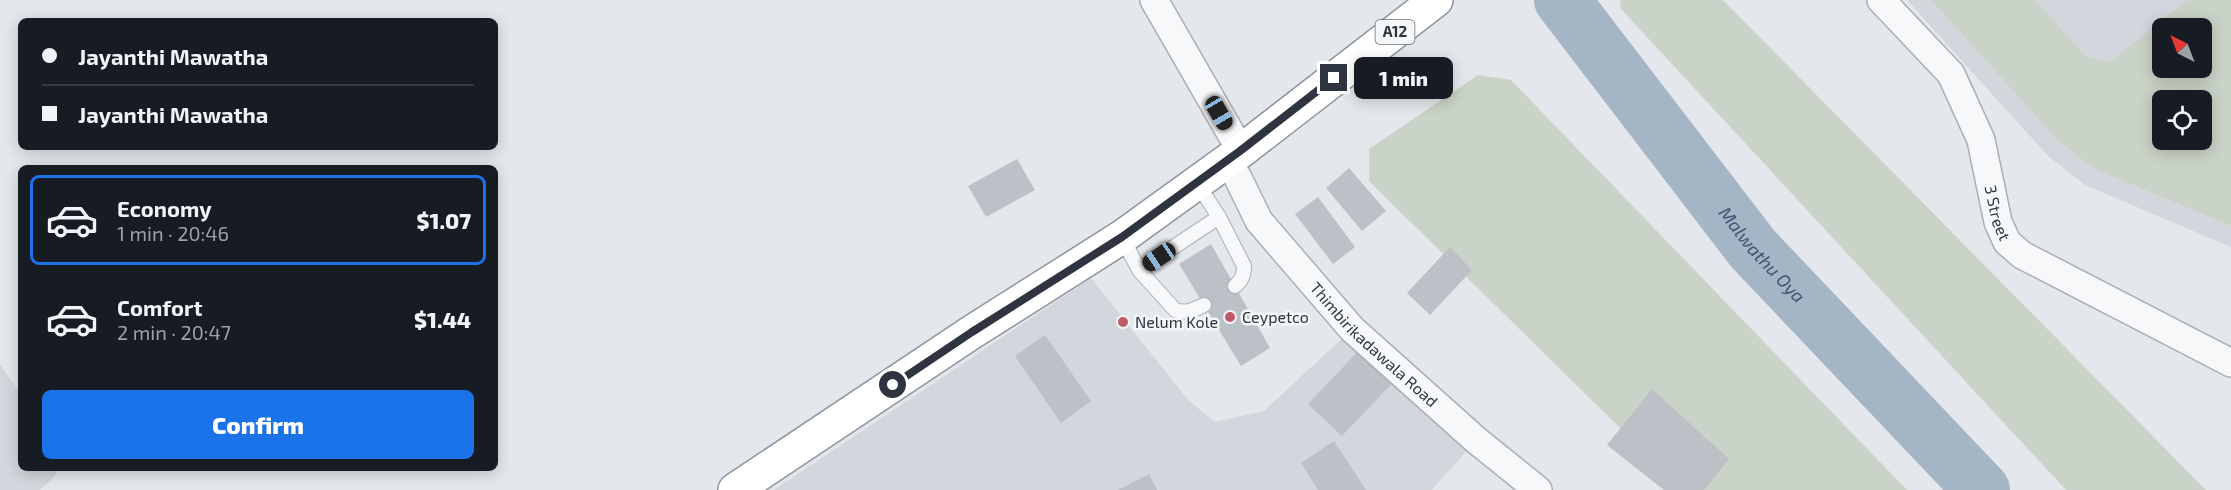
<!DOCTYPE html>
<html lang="en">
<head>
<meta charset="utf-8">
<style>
  body { margin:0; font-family:"Exo 2",sans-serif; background:#20242c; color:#f1f3f6; height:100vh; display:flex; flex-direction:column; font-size:22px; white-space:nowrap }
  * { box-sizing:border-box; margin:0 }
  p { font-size:20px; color:#9ea1a6 }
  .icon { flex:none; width:33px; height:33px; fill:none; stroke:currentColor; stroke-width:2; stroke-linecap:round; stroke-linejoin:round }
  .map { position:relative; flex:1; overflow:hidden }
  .side { position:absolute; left:18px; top:165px; width:480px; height:306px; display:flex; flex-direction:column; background:#171b24; border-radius:9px; box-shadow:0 3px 15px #0003 }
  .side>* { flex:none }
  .banner { position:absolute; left:18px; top:18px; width:480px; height:132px; border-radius:9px; box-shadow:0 3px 15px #0003; display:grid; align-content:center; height:132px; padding:0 24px; background:#171b24 }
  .needle { width:39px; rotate:318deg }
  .fabs { position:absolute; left:2152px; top:18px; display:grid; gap:12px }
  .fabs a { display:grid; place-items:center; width:60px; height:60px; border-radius:9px; background:#171b24; box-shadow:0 3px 15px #0003; font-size:30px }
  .end { position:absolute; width:27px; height:27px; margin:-14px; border:8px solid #2e3541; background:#fff; box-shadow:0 0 0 3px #fff }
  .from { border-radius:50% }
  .bubble { position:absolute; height:42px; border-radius:9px; background:#171b24; box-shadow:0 3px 15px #0003; font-size:20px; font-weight:800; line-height:42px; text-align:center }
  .car { position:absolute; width:18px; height:36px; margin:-18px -9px; border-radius:8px; box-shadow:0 0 4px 2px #0007; background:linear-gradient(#222 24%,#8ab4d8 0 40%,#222 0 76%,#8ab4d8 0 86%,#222 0) }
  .banner b { display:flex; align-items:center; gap:21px; height:57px; font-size:22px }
  .banner b+b { border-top:2px solid #363941 }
  .banner i { width:15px; height:15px; background:#f1f3f6 }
  ul { padding:10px 0 0; list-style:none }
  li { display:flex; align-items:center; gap:18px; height:90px; margin:0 12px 9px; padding:0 12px; border:3px solid transparent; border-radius:9px }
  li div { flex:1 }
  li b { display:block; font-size:22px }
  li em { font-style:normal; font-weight:800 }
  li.active { border-color:#1a73e8 }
  li>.icon { width:54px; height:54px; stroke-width:1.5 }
  .cta { display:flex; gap:12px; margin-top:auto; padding:12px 24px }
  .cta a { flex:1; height:69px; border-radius:9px; background:#1a73e8; color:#fff; font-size:24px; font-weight:800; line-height:69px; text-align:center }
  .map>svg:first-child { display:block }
  .built { fill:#d3d6dc }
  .green { fill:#cad3c7; fill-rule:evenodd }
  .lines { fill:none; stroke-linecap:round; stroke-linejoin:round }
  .river { stroke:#a4b5c6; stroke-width:56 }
  .building { fill:#bcc0c7 }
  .service-casing { stroke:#aaaeb5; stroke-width:16 }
  .minor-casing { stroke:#aaaeb5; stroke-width:30 }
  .trunk-casing { stroke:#8d95a0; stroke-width:36 }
  .service { stroke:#f7f8f9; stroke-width:14 }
  .minor { stroke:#f7f8f9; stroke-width:27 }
  .trunk { stroke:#fff; stroke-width:33 }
  .route { stroke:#2e3541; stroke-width:8 }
  .poi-dot { fill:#c05969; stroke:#f4f6f8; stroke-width:2 }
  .labels { text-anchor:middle; stroke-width:5; stroke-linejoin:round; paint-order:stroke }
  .shield { fill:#f4f6f8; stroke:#696f78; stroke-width:1.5 }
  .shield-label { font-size:15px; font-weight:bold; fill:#2e3541 }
  .street-label { font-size:16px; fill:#2e3541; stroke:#f4f6f8 }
  .poi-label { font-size:16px; fill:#2e3541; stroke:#f4f6f8; text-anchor:start }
  .water-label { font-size:18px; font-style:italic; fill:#3c5471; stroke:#f4f6f8 }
</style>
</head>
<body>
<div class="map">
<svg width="2231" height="490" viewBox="0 0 2231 490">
  <rect width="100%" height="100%" fill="#e4e7eb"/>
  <path class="built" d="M1907,0H1931L2058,141L2096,170L2231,226V247L2085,185L2048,156Z
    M2036,0H2187L2111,62L2085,56Z
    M1091,278L1188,400L1215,422L1264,411L1352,329L1476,440L1432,490H774Z
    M0,364L21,395V468H56L57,474L40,490H0Z"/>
  <path class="green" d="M1620,0H1723L2206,490H2066L1621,9Z
    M1931,0H2036L2085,56L2110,62L2187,0H2231V226L2096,170L2058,141ZM2163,28H2202V68H2163ZM2163,100H2202V140H2163Z
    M1478,75L1511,80L1907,490H1683L1369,181V149Z"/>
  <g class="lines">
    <path class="river" id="s1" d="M1562,0L1753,249L1982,490"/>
  </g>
  <path class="building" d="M1017,159L1035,190L986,217L968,186Z
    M1349,168L1386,211L1362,231L1326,188Z
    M1318,197L1355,247L1333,264L1295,214Z
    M1211,244L1270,348L1241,366L1179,264Z
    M1450,247L1472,270L1430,315L1407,293Z
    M1045,335L1091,401L1061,423L1015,356Z
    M1364,345L1398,377L1342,436L1308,404Z
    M1652,389L1729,459L1704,490H1664L1607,445Z
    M1334,441L1366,490H1318L1301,463Z
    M1149,474L1157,490H1118Z"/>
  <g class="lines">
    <defs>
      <path id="service" d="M1197,183L1219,217L1244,266C1244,275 1242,280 1235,286
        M1122,237L1139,270L1175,310C1187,314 1193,310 1204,305
        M1139,270L1219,217"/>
      <g id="minor">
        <path d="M1154,0L1241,151"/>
        <path id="s2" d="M1881,0L1951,74L1981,140L1998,222L2007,242L2022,255L2231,363"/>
        <path id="s3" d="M1237,176L1259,221L1352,329L1476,440L1538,490"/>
      </g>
      <path id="trunk" d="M735,490L972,332L1122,237L1241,151L1436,0"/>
    </defs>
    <use href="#service" class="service-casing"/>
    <use href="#minor" class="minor-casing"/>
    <use href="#trunk" class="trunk-casing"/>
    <use href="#service" class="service"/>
    <use href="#minor" class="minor"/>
    <use href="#trunk" class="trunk"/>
  </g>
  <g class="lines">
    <path class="route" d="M893,385L972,332L1122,237L1240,151L1334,78"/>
  </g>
  <g class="poi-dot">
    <circle cx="1230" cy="317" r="6"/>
    <circle cx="1123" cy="322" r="6"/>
  </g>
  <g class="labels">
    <rect class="shield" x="1375.5" y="20" width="39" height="24" rx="4.5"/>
    <g class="shield-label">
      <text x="1395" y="37">A12</text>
    </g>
    <g class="street-label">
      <text dy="6" stroke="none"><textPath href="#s2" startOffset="249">3 Street</textPath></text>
      <text dy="6" stroke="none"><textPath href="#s3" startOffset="219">Thimbirikadawala Road</textPath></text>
    </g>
    <g class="poi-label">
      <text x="1242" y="323">Ceypetco</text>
      <text x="1135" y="328">Nelum Kole</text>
    </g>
    <g class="water-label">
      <text dy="6" stroke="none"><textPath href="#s1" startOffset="324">Malwathu Oya</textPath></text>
    </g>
  </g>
</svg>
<div class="fabs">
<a><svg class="needle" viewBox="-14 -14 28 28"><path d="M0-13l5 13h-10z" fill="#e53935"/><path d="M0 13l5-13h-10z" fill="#9ea1a6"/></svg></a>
<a><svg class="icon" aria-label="locate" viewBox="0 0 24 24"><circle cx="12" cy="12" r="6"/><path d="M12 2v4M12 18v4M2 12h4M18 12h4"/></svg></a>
</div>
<i class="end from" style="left:893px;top:385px"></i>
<i class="end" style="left:1334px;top:78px"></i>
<div class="bubble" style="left:1354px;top:57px;width:99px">1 min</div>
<i class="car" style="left:1219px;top:113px;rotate:150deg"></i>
<i class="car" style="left:1159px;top:257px;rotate:236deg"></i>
<div class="banner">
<b><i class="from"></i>Jayanthi Mawatha</b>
<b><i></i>Jayanthi Mawatha</b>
</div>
<section class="side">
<ul>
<li class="active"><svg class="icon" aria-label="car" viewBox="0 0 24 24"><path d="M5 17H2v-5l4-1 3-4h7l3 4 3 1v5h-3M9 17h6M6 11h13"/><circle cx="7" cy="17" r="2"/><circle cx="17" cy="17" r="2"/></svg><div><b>Economy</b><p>1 min · 20:46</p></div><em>$1.07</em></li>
<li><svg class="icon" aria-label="car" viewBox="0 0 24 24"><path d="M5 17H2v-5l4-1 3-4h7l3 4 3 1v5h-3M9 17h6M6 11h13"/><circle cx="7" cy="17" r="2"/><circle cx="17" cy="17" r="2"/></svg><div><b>Comfort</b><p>2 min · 20:47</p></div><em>$1.44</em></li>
</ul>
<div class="cta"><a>Confirm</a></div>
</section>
</div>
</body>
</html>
